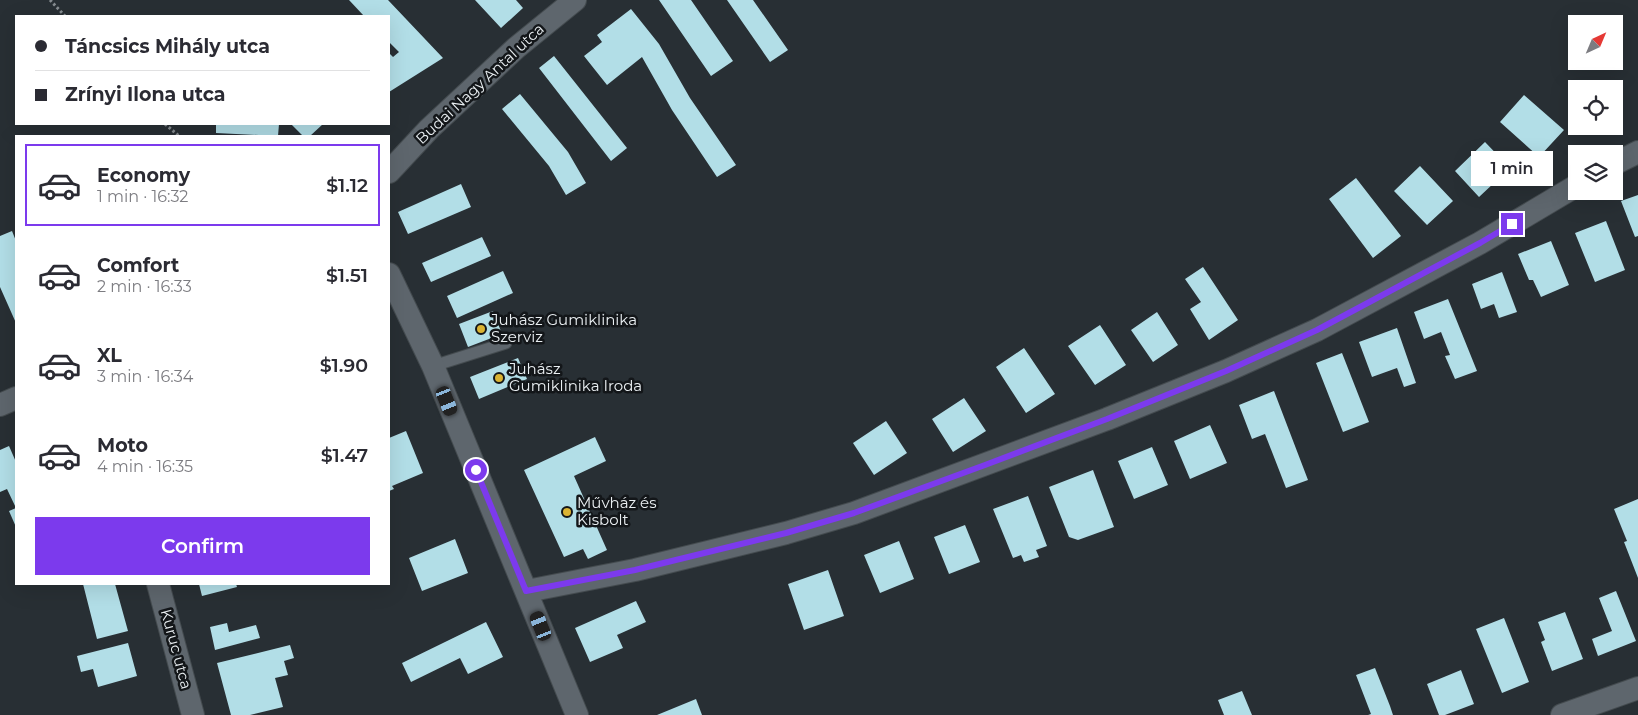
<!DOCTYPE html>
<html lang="en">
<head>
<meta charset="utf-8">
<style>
  body { margin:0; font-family:Montserrat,sans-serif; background:#f7f7f7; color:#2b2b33; height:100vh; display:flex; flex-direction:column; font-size:19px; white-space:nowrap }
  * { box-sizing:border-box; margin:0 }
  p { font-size:16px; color:#7c7c81 }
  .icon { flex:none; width:28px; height:28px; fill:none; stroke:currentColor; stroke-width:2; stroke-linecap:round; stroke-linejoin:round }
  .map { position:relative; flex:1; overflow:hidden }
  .sheet { position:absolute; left:15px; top:135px; width:375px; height:450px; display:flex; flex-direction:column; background:#fff; border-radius:0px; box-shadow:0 5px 20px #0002 }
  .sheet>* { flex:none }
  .guide { position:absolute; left:15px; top:15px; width:375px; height:110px; border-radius:0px; box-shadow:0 5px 20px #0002; display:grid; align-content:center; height:110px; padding:0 20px; background:#fff }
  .needle { width:32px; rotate:44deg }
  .fabs { position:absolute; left:1568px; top:15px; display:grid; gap:10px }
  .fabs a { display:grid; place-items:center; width:55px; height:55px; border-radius:0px; background:#fff; box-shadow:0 5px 20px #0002; font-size:25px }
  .end { position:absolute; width:22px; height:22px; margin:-11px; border:6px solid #7c3aed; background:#fff; box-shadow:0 0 0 2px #fff }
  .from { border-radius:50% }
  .bubble { position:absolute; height:35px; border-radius:0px; background:#fff; box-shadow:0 5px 20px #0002; font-size:16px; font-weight:600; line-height:35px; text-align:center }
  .car { position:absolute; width:15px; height:30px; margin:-15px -8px; border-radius:6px; box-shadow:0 0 4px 1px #0007; background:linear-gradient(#222 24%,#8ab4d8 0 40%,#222 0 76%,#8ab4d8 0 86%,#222 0) }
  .guide b { display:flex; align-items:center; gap:18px; height:48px; font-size:19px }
  .guide b+b { border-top:1px solid #e1e1e2 }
  .guide i { width:12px; height:12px; background:#2b2b33 }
  ul { padding:9px 0 0; list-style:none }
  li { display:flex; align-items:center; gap:15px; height:82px; margin:0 10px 8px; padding:0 10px; border:2px solid transparent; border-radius:0px }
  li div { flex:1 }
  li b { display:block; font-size:19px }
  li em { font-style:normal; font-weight:600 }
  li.active { border-color:#7c3aed }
  li>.icon { width:45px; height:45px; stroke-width:1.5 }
  .action { display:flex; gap:10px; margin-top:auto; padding:10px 20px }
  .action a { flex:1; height:58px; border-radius:0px; background:#7c3aed; color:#fff; font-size:20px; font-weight:600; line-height:58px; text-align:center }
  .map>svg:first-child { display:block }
  .building { fill:#b2dee7 }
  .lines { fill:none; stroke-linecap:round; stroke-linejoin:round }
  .service-casing { stroke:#444b4f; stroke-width:13 }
  .minor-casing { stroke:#444b4f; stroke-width:24 }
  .path { stroke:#868c90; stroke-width:3; stroke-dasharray:2.5 2.5; stroke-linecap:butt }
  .service { stroke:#5e666d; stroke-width:11 }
  .minor { stroke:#5e666d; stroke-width:22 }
  .route { stroke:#7c3aed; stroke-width:6 }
  .poi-dot { fill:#dab333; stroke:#131619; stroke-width:2 }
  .labels { text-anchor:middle; stroke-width:5; stroke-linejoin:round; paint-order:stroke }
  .street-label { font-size:15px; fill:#eaeff2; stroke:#131619 }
  .poi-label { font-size:15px; fill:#eaeff2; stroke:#131619; text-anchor:start }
</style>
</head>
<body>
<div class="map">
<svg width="1638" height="715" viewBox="0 0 1638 715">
  <rect width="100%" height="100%" fill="#282f34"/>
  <path class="building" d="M349,0H388L443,58L389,92V53L393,57L399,52L389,42V16H364Z
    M475,0H516L523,8L501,28Z
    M659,0H691L733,61L711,76Z
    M727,0H753L788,50L770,62Z
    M631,9L659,44L690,98L736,165L717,177L672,110L642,57L607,85L584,56L602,42L597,35Z
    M554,56L627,148L611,161L539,68Z
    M520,94L568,152L586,183L566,195L549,166L502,109Z
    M1524,95L1564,130L1539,157L1500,122Z
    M216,124H279L278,136L216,133Z
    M291,124H323L310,136H303Z
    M1485,142L1510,168L1479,197L1455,171Z
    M1420,166L1453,201L1427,225L1394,191Z
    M1356,178L1401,236L1373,258L1329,199Z
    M461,184L471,207L408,234L398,212Z
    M1638,195V236L1635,237L1621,201Z
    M1606,221L1625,270L1595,282L1575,233Z
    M12,231L16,241V323L0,287V236Z
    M482,237L491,256L431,282L422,263Z
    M1551,241L1569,285L1541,297L1533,280H1529L1518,254Z
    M1203,267L1238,320L1209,340L1190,309L1201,302L1185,279Z
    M503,271L513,293L457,318L447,296Z
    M1502,272L1517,312L1499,318L1494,304L1481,309L1472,284Z
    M1448,299L1477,371L1455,379L1445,356L1450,355L1441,332L1424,339L1414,312Z
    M493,311L502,334L468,347L459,324Z
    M1157,312L1178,345L1153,362L1131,330Z
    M1100,325L1126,365L1095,385L1068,346Z
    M1397,328L1416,383L1404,387L1397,368L1372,377L1359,342Z
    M1024,348L1055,394L1026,413L996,367Z
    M1342,353L1369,422L1343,432L1316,363Z
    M518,358L527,379L479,399L470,377Z
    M1274,391L1308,480L1286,488L1265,434L1252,439L1239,405Z
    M964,398L986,431L953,452L932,419Z
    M886,421L907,453L874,475L853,443Z
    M1210,425L1227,463L1190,479L1174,441Z
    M406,431L423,473L392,486L394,489L389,491V438Z
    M595,437L606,461L574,476L607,550L588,559L583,549L564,557L524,470Z
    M9,446L16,462V527L9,511L16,508L7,489L0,492V450Z
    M1152,447L1168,485L1134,499L1118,461Z
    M1093,470L1114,527L1078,540L1069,537L1049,487Z
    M1028,496L1047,546L1036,550L1039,557L1024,562L1021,555L1013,558L993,509Z
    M1638,499V578L1624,542L1627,541L1614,509Z
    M965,525L980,562L949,574L934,537Z
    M455,539L468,573L422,591L409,558Z
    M899,541L914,579L880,593L864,555Z
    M828,570L844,616L804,630L788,584Z
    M83,584H115L128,631L97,639Z
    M199,584H236L237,587L202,596Z
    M1616,591L1636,641L1598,656L1592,639L1612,631L1599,598Z
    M636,601L646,622L617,635L623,648L590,662L575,628Z
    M1565,612L1583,659L1552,671L1541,642L1545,640L1538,622Z
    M1504,618L1529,682L1502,693L1476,629Z
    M486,622L503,657L468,674L460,658L411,682L402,663Z
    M227,623L229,632L256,625L260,638L215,650L210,627Z
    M128,643L137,676L98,687L93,669L81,672L77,656Z
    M290,645L294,658L284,661L288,675L275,678L283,707L250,715H231L217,663Z
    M1375,668L1390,706L1393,715H1368L1371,714L1356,675Z
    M1461,670L1474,704L1445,715H1439L1427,684Z
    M1242,691L1252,715H1224L1218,700Z
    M696,699L702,715H657Z"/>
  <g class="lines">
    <defs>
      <path id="service" d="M433,366L506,343"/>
      <path id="minor" d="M1614,164L1638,152
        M389,172L429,129L516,48L575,0
        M389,274L433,366L577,715
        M0,405L16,398
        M158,584L193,715
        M527,591L635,570L786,533L854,513L1107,419L1226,371L1317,330L1480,243L1576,186
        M1562,715L1638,688"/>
    </defs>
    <use href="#service" class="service-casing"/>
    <use href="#minor" class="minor-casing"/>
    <path class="path" d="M50,0L65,16
      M165,124L179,136"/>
    <use href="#service" class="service"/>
    <use href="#minor" class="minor"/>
  </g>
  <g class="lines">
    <path class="route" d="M476,470L526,591L635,570L786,533L854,513L985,465L1107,419L1226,371L1317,330L1480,243L1512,224"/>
  </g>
  <g class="poi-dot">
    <circle cx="481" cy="329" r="5"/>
    <circle cx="499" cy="378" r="5"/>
    <circle cx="567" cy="512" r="5"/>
  </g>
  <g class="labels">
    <g class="street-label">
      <text transform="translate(480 84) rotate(-43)" y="5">Budai Nagy Antal utca</text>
      <text transform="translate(176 649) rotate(75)" y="5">Kuruc utca</text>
    </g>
    <g class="poi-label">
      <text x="491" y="325">Juhász Gumiklinika<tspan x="491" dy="17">Szerviz</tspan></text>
      <text x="509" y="374">Juhász<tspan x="509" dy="17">Gumiklinika Iroda</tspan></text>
      <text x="577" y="508">Művház és<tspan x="577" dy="17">Kisbolt</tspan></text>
    </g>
  </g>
</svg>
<div class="fabs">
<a><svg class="needle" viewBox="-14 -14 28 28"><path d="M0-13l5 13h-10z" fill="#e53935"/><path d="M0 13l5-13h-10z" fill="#7c7c81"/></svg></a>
<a><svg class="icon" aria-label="locate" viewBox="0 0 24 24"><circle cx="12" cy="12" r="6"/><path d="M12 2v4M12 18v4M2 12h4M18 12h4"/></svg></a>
<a><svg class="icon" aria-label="layers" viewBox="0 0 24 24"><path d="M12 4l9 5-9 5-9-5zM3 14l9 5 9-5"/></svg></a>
</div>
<i class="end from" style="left:476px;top:470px"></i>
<i class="end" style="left:1512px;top:224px"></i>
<div class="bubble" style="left:1471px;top:151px;width:82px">1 min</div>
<i class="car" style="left:447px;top:401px;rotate:158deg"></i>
<i class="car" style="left:541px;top:626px;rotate:338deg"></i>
<div class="guide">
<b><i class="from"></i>Táncsics Mihály utca</b>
<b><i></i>Zrínyi Ilona utca</b>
</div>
<section class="sheet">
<ul>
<li class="active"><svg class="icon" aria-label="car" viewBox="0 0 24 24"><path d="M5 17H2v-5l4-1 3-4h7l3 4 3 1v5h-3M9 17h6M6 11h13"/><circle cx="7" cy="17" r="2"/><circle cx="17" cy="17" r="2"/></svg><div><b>Economy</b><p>1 min · 16:32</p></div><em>$1.12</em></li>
<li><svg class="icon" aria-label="car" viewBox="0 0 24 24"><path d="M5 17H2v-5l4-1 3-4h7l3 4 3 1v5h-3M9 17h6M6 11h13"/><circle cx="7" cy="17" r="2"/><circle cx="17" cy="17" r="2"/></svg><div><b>Comfort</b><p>2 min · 16:33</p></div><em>$1.51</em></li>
<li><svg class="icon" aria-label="car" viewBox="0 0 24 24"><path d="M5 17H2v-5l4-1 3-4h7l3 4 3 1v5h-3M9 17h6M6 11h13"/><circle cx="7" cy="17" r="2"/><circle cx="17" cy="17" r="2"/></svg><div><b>XL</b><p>3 min · 16:34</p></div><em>$1.90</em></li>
<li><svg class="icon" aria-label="car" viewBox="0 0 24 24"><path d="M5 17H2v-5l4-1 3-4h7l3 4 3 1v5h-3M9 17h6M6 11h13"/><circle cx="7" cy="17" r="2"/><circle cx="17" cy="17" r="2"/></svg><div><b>Moto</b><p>4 min · 16:35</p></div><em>$1.47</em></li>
</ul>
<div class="action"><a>Confirm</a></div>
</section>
</div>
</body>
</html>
